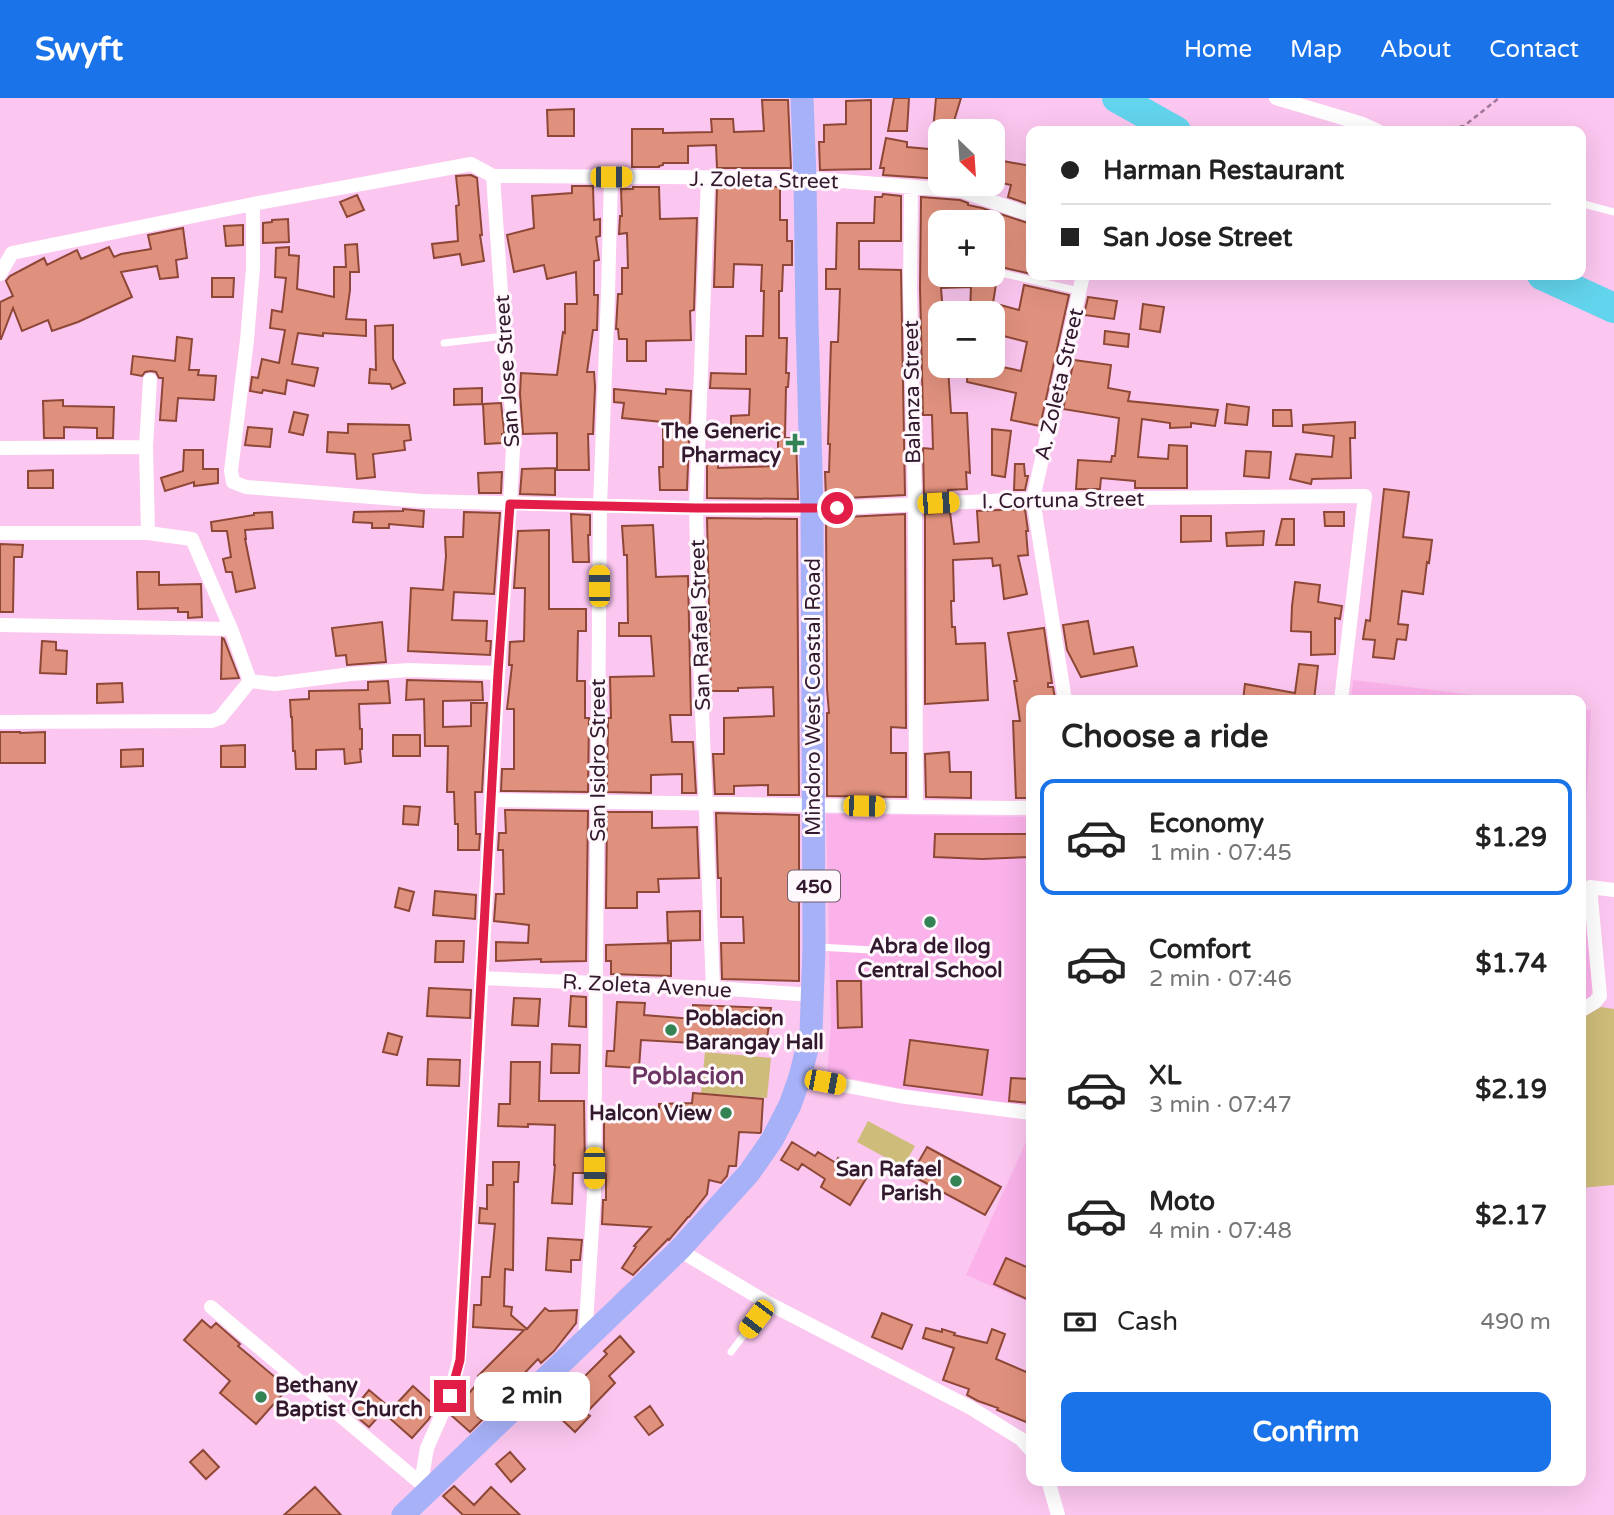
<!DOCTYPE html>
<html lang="en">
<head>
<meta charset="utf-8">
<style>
  body { margin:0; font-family:"Varela Round",sans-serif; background:#f2f2f2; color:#222; height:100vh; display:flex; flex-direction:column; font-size:26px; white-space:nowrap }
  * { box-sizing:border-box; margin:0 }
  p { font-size:23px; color:#767676 }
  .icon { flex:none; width:38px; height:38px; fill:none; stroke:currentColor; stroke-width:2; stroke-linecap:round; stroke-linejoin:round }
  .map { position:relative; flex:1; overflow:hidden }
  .sheet { position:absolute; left:1026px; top:597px; width:560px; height:791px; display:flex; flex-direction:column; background:#fff; border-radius:14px; box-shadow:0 7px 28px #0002 }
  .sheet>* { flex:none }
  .guide { position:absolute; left:1026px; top:28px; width:560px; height:154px; border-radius:14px; box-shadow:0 7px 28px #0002; display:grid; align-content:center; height:154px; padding:0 35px; background:#fff }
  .needle { width:46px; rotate:155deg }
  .buttons { position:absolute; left:928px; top:21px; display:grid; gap:14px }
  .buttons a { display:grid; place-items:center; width:77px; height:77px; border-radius:14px; background:#fff; box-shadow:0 7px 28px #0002; font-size:35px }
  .end { position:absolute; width:32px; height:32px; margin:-16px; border:9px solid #e11d48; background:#fff; box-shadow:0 0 0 4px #fff }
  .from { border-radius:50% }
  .bubble { position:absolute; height:49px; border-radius:14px; background:#fff; box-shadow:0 7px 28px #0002; font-size:23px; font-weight:700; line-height:49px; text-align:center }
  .car { position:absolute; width:21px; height:42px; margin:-21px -10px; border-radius:9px; box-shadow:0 0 5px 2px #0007; background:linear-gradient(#f5c518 24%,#345 0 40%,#f5c518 0 76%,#345 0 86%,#f5c518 0) }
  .guide b { display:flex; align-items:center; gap:24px; height:66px; font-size:26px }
  .guide b+b { border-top:2px solid #e0e0e0 }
  .guide i { width:18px; height:18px; background:#222 }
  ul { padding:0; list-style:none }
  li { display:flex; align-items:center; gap:21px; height:116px; margin:0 14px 10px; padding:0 21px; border:4px solid transparent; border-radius:14px }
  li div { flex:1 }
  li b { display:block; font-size:26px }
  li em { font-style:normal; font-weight:700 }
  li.on { border-color:#1a73e8 }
  li>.icon { width:63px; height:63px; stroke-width:1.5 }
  h2 { padding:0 35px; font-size:32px; line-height:84px }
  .pay { display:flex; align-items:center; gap:18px; height:77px; padding:0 35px; font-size:26px }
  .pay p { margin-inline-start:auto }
  .cta { display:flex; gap:14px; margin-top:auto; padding:14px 35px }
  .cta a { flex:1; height:80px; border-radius:14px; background:#1a73e8; color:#fff; font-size:28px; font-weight:700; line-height:80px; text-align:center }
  header { display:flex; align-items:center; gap:42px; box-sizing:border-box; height:98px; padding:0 35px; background:#1a73e8; color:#fff }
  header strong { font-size:33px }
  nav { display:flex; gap:38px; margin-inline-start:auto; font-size:24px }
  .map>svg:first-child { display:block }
  .built { fill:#fbb2eb }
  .green { fill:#cebc7a }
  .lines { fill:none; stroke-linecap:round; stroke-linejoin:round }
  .river { stroke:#63d4ed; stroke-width:30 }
  .building { fill:#e0917d; stroke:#8e4736; stroke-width:2 }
  .path { stroke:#a17998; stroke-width:2.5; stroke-dasharray:5 3.5; stroke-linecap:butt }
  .lane { stroke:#fff; stroke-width:7 }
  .street { stroke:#fff; stroke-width:14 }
  .primary { stroke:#a7b1f8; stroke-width:23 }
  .route { stroke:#e11d48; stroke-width:9 }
  .poi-dot { fill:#338354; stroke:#fff8fd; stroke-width:2.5 }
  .labels { text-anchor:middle; stroke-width:6; stroke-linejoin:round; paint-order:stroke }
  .shield { fill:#fff8fd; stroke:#705c6b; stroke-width:2 }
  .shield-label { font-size:19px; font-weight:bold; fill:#32192d }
  .street-label { font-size:21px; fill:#32192d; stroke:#fff8fd }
  .poi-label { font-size:21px; font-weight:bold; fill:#32192d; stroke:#fff8fd; text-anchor:end }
  .quarter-label { font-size:24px; font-weight:bold; fill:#6c3462; stroke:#fff8fd }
</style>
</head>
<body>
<header>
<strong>Swyft</strong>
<nav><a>Home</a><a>Map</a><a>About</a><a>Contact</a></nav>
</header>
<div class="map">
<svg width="1614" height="1417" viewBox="0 0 1614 1417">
  <rect width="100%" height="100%" fill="#fbc6ef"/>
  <path class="built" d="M1353,582L1513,602H1351Z
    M1580,611L1591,612L1583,778L1594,890L1589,900L1580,905Z
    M826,716L1031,719V1009L904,991L827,976L831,928Z
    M1031,1033V1205L966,1177Z"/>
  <path class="green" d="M1601,909L1614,911V1087L1580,1090V921Z
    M705,954L771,960L767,1000L701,995Z
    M868,1023L915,1048L903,1069L857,1044Z"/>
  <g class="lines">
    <path class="river" d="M1117,0L1176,33
      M1542,177L1614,210"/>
  </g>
  <path class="building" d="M894,0H909L907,33H888Z
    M936,0H961L951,33H933Z
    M762,2H788L791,70H717L716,47L688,48V65H663V67L659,68V69H632V31H663V35L712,34L711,21H733L734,34L764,33Z
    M871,2V71L820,72L819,44H824V27L846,26V3Z
    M574,11V38H548L547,12Z
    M886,40L907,44V49L940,52V81L883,77L884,70H880Z
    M992,61L1031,68V107L1008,99L1011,87L992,83Z
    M471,77L477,80L482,137H480L484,163L462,167L460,156L434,160L432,146L458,143L456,108L459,107L456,78Z
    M572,88H593L594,122L600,121V138L596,139L599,162L594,163V197H598L597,232H593L587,274H594L595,289L593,336H588L589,372H557V335L523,336L520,296L521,275L557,277L563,234L565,235V206H577L576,174L547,181L544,167L514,174L507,137L534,130L532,98L572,95Z
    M633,89H659L660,121L697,120L694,212L690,213L691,242L646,243V263H627V241H619L618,231H616L618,196H622V170H628L627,135L619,136L620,118H622L621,91H633Z
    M717,89H780V122H787V143H792V167H783L782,193H779V240H787L786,275H789L788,289H786L785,340H796L798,401L707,400V364L718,363V370L778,368V340L731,341V318L749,317L750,291L710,290L711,275L746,276V238H763L764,193H761L762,167L734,166L733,189H714Z
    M883,96L901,98V143H859V171L901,172L905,397L826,401L825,374H829L830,346H828L831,244H838L840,191H826V171H836L837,125H874L875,99H882Z
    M357,97L364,112L347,119L340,104Z
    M921,99L960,102L968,105V107L982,110L1031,126V176L992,167V124H940V177H987L997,180L993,205L1019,212L1024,187L1069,197L1040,328L1011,322L1016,295L967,284L968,268H998L1021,273L1027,244L992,235V208L991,215H970L971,189L941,190L943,215H940V269H948L951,315H967L970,375L966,374L967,391L948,392V395L924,396L923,350L933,351L932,317H923L920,190Z
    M288,121L289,144L263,145V125L272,124V122Z
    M243,127V147L226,148L224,128Z
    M183,130L187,160L176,162L178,179L160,181L157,168L121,174L132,199L78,224L52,233L48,222L22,233L13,210L1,241H0V204L13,198L6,183L10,178L44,160L47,167L77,152L81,161L109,149L114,159L121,156L151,151L148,137Z
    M357,146L359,174H350V192L346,221L366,222V238L323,235V238L298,235L292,266L318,270L314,288L287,282L285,296L263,292L262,295L250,293L252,279L258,280L262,261L279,265L285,232L270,230L272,212L282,214L286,180L275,179L276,150L289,149V157L299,158L297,191L334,199V169H346L345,147Z
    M212,180H234L233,199H212Z
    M1088,199L1117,203L1114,221L1084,217Z
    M1143,206L1164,209L1160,234L1140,231Z
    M393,227V261L405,285L392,291L390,286L369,285L370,271L376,272L375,228Z
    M1105,233L1129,236L1128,249L1104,246Z
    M177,239L192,241L189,272H199L198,277L216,278L214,302L178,300L176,323L160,322L163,280H159L156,274L151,273L145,274L142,278L131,276L133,258L175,263Z
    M1074,262L1111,267L1108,290L1130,294L1128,303L1218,312L1215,328L1191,325V329L1170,330V325L1142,321L1138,359L1168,361L1169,347L1187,348V390H1135V383L1101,380L1100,391H1076L1078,362L1111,364L1112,358H1115L1119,320L1063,311Z
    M482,290V306L454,307V291Z
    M614,291L666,296V291L691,293L687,392H660L659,369H663V324L622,320L624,305L614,304Z
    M63,302V308L114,309L113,340H97V330L64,329V340H44L43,303Z
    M501,305L504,332V336H502V345L485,346L483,306Z
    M1227,306L1249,309L1247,327L1225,325Z
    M1273,312H1291L1292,328H1273Z
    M294,314L308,317L303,337L289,334Z
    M1355,324V340H1350L1351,380L1312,381L1311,386L1290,381L1296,356L1332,359L1334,338L1303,334V327Z
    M348,326L409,327L411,342L404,343L405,352L373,356L375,379L357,381L355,356L327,354L328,334L348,335Z
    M248,329L272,331L270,349L245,347Z
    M992,331L1011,333L1005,379L992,377Z
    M184,352H203V371H218V385L194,388V384L165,393L161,380L183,373Z
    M1246,353L1271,354L1269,380L1244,378Z
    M1015,366H1024L1025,378H1028L1025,392H1014Z
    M555,370V397L520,396L522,371Z
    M53,372V390H28V373Z
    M502,374L501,395H479L478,375Z
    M1384,391L1409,394L1403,439L1432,442L1429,465L1427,464L1423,496L1402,493L1398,526L1408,527L1406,542L1397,541L1394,561L1373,559L1375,542L1363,541L1366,522L1370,523Z
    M403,411L424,413L423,429L389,426V430H372V425L353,424L354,414L403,413Z
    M1025,411L1028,433H1026L1028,457L1018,458L1027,496L1004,501L1000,467L993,468L992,460L953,462L954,503H951L952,529H955L956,546L985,545L988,602L925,606V416L950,414L954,446L979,444L977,413Z
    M272,414L273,430L245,432L246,441H245L255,490L236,494L232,474H226L223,461L231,459L227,433H212L211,424L254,417V415Z
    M464,414L500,415L494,496L454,494L452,522L487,523L486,543H491L490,557L408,553L411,490L443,492L446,458L445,439H463Z
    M1324,414H1344V428H1325Z
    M571,416L590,417V437H588L589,464H573Z
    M905,416L906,630L891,629V655H906V699L827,698V615H829L827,591L826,420Z
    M1181,418H1211V443L1181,444Z
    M707,420L797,421L799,697H768V687L734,688V696H715L713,656H724V620L774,618L773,589L738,590V593H711Z
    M1282,421H1294V447H1276Z
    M653,427L656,479L688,478L691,617H670L672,644H693L696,695H682V676L651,677V695L607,694L608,620H611L610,579L654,578L651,538H619V525H628L627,457H624L622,428Z
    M549,432V511H586V533H578L577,583H585V620H589L588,694L501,693L502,671H514V611H507L512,567H509L510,544L524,543L525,490H514L518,433Z
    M1264,433L1263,447L1227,448L1226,435Z
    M0,446L23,447L22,459H14L13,514H0Z
    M137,474H159V487L201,486L202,519L188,520V514H178V510L138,511Z
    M1295,484L1320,487L1318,504L1342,508L1340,521L1335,520V556L1311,557V534L1291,533L1292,508Z
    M1088,523L1094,556L1133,549L1137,568L1081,579L1067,552L1063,527Z
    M382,524L386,564L347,567L346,557L336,558L332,530Z
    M1044,530L1052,585H1048V589H1053L1055,600L1031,602V700H1016L1013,623H1020L1014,583H1017L1008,535Z
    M222,540L224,541L239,580L221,581Z
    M42,543L56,544V552L67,553L66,576L40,575Z
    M1299,566L1318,568L1314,602H1243L1245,586L1295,595Z
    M407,582L482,584L483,602L443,603V629L471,628V605H487L482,694H475L476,736H480L479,752H458V726H455L454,694H447L448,648H425L424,601L406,602Z
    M388,583L390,605L359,606L360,631H362V651H360L361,664L345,666L344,651L316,652V671H296L295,653H293L292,619H291L290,602L309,601V593L368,592V584Z
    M122,585L123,604L97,605V586Z
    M0,634H20V635L45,634V665H0Z
    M393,637H420V658H393Z
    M245,647V669H221V648Z
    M143,651V668L121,669V652Z
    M949,654L950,674H971V700L926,699L925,656Z
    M404,708L420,709L418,727L403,726Z
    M505,712L588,713L586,863L541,864V861L496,863V844L528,845L529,827L494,823L496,796H504L503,752H498L499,735H506Z
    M607,714H652V730L697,729L699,780L658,781L659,794H637V810H606Z
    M716,715L799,717V883L722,881L721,845H744L743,819H721V780H718Z
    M935,736H1031V759L982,761L934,759Z
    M399,790L414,794L409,813L395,809Z
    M435,793L476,797L475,821L433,817Z
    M700,813V842L668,843L667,814Z
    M436,843H464L463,864H435Z
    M671,845V878L611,876V863H606V847Z
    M837,883H861L862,929L838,930Z
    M429,890L471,892L470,920L427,918Z
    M571,898L586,899V929L569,928Z
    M514,900L540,901L538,928L512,927Z
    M617,904L645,905L644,917L693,921V907L771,910L766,949L641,942L639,970L606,968L607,953H614Z
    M388,935L402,939L397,957L383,954Z
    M910,942L988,952L982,997L904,987Z
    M552,946L580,947L579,975H551Z
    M428,961L460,962L459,988L427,987Z
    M511,964H540L539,1003H584L585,1075H573L572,1106L552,1105L555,1067H554L555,1027L528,1026V1029L498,1028L499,1006H510Z
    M1011,980L1031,981V1005L1009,1003Z
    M693,995L763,1001L761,1034L760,1035L739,1034L736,1068H729L727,1078L721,1085L709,1082L707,1096L689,1119H688L669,1142L668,1141L633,1177L622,1170L636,1149L634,1148L651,1129L602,1126L603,1102H606V1076H604V1020L659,1017V1006L692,1005Z
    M792,1044L815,1058L818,1054L836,1065L838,1060L867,1079L850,1107L821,1089L825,1081L802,1066L798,1072L781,1062Z
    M927,1049L1001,1089L985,1117L911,1077Z
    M493,1064H519L518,1084H514L513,1172L505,1171L504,1208L512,1209L511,1217L527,1231L545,1210L549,1213L577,1212L576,1225L554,1253L541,1265L538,1261L515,1285L518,1288L503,1302L497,1297L478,1319L482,1322L470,1334L452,1318L454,1313L481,1281L478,1278L524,1232L473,1229L474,1207H481L482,1179H490L495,1126L479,1125L480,1110L487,1111V1087H493Z
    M548,1140L582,1142L580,1162H571V1174L546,1172Z
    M1006,1160L1031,1171V1203L994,1186Z
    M882,1215L912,1227L902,1251L872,1239Z
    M202,1222L211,1230L216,1225L240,1246L238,1248L288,1290L256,1326L220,1295L230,1283L184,1242Z
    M926,1230L942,1234V1231L955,1235L954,1237L987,1245L992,1231L1005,1236L996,1261L1031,1276V1326L997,1312L998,1310L978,1303L967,1297L969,1291L943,1282L954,1250L923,1240Z
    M620,1238L634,1254L609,1278L615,1285L586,1315L590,1318L575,1334L556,1316L582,1287L579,1284L607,1256L604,1253Z
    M413,1288L435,1308L429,1321L412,1340L386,1317Z
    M369,1292L388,1308L369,1329L351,1314Z
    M650,1308L663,1327L649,1337L635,1319Z
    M203,1352L219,1369L206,1381L190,1364Z
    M510,1354L525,1371L511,1384L496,1366Z
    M454,1388L474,1407L491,1389L520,1417H463L443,1398Z
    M315,1389L341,1417H284Z"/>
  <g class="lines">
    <path class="path" d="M1426,33L1464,28L1499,0"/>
    <path class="lane" d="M1580,105L1614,114
      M992,173L1079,193
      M444,245L504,238
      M818,849L871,852
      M731,1254L768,1205"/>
    <path class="street" d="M1276,0L1363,26L1378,33
      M708,80L696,410L700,563L713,890
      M911,89L910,190L915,407L916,709
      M253,106V170L247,242L231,373L233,384L246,389L422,403L696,410L812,411L1033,401L1365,398L1341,602
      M0,176L12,155L253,106L471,66L493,78L805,80L962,93L1031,117
      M0,350L146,349
      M0,435H148L192,441L231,531L250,583
      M148,435L146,349L150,282
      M0,527L231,531
      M250,583L275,586L351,576L409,572L498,575
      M1065,602L1033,401L1083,177
      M0,624L212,623L220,620L250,583
      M492,702L916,709L1031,710
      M481,880L713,890L812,897
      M1580,913L1595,904L1600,898L1590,789L1614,792
      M800,979L899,998L1031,1015
      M679,1152L768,1205L971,1310L1021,1341L1031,1352
      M211,1209L425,1389
      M585,1243L594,1097L600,408L608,196L611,79
      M1048,1382L1058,1417
      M421,1385L427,1350L450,1298L459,1262L470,1092L498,575L510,406L514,332L504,238L493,78"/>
    <path class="primary" d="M403,1417L679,1152L749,1075L772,1042L790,1007L800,979L811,935L814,849L812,411L807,224L805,80L802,0"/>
  </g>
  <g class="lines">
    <path class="route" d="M450,1298L460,1262L498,575L510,406L696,410H837"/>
  </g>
  <g class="poi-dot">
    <path d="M791.5 334.5h7v7h7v7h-7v7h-7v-7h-7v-7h7z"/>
    <circle cx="930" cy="824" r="7"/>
    <circle cx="671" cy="932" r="7"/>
    <circle cx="726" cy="1015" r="7"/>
    <circle cx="956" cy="1083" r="7"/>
    <circle cx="261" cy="1299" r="7"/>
  </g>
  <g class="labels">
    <rect class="shield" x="788" y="772.5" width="52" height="31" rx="5"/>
    <g class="shield-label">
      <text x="814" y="795">450</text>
    </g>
    <g class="street-label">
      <text transform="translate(764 82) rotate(1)" y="7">J. Zoleta Street</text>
      <text transform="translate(507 273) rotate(-94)" y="7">San Jose Street</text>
      <text transform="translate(1059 286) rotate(-77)" y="7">A. Zoleta Street</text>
      <text transform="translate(912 294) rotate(-91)" y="7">Balanza Street</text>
      <text transform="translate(1063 402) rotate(-1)" y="7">I. Cortuna Street</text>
      <text transform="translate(700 527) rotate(-92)" y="7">San Rafael Street</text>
      <text transform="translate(813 599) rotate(-90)" y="7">Mindoro West Coastal Road</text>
      <text transform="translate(598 662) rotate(-90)" y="7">San Isidro Street</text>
      <text transform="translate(647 888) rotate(3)" y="7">R. Zoleta Avenue</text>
    </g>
    <g class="poi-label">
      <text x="781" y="340">The Generic<tspan x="781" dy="24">Pharmacy</tspan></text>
      <text x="930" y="855" text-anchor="middle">Abra de Ilog<tspan x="930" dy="24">Central School</tspan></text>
      <text x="685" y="927" text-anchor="start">Poblacion<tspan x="685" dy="24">Barangay Hall</tspan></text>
      <text x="712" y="1022">Halcon View</text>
      <text x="942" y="1078">San Rafael<tspan x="942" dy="24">Parish</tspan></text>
      <text x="275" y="1294" text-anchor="start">Bethany<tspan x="275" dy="24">Baptist Church</tspan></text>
    </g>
    <g class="quarter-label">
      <text x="688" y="986">Poblacion</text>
    </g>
  </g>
</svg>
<div class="buttons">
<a><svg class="needle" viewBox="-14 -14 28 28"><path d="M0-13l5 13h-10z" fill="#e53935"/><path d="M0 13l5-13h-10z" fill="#767676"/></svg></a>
<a>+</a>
<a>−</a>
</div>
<i class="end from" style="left:837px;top:410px"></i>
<i class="end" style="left:450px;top:1298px"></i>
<div class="bubble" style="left:474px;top:1274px;width:116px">2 min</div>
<i class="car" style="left:611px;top:79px;rotate:90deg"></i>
<i class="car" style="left:938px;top:405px;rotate:87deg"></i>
<i class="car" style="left:599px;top:488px;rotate:0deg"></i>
<i class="car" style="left:864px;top:708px;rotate:91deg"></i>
<i class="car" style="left:825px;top:984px;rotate:101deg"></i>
<i class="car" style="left:594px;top:1070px;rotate:180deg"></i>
<i class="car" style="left:756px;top:1221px;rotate:217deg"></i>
<div class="guide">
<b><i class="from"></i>Harman Restaurant</b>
<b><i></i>San Jose Street</b>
</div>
<section class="sheet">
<h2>Choose a ride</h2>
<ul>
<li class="on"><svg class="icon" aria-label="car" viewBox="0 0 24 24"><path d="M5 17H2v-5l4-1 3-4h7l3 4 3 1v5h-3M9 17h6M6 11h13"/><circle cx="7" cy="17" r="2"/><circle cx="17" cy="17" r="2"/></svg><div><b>Economy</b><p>1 min · 07:45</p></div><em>$1.29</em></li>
<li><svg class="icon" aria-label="car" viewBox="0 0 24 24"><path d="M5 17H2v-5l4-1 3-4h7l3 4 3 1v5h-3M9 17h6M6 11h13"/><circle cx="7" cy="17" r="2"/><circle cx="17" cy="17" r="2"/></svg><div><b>Comfort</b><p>2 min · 07:46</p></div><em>$1.74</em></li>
<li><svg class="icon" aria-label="car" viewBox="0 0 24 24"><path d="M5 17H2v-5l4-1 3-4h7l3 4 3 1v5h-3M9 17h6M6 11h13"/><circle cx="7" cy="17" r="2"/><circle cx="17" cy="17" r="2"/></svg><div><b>XL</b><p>3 min · 07:47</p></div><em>$2.19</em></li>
<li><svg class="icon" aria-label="car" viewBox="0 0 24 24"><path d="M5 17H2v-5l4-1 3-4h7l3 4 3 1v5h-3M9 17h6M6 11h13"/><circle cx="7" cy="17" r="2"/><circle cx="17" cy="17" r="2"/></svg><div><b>Moto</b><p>4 min · 07:48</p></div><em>$2.17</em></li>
</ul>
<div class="pay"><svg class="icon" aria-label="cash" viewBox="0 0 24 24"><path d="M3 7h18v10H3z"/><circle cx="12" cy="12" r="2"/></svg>Cash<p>490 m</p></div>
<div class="cta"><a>Confirm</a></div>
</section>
</div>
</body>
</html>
